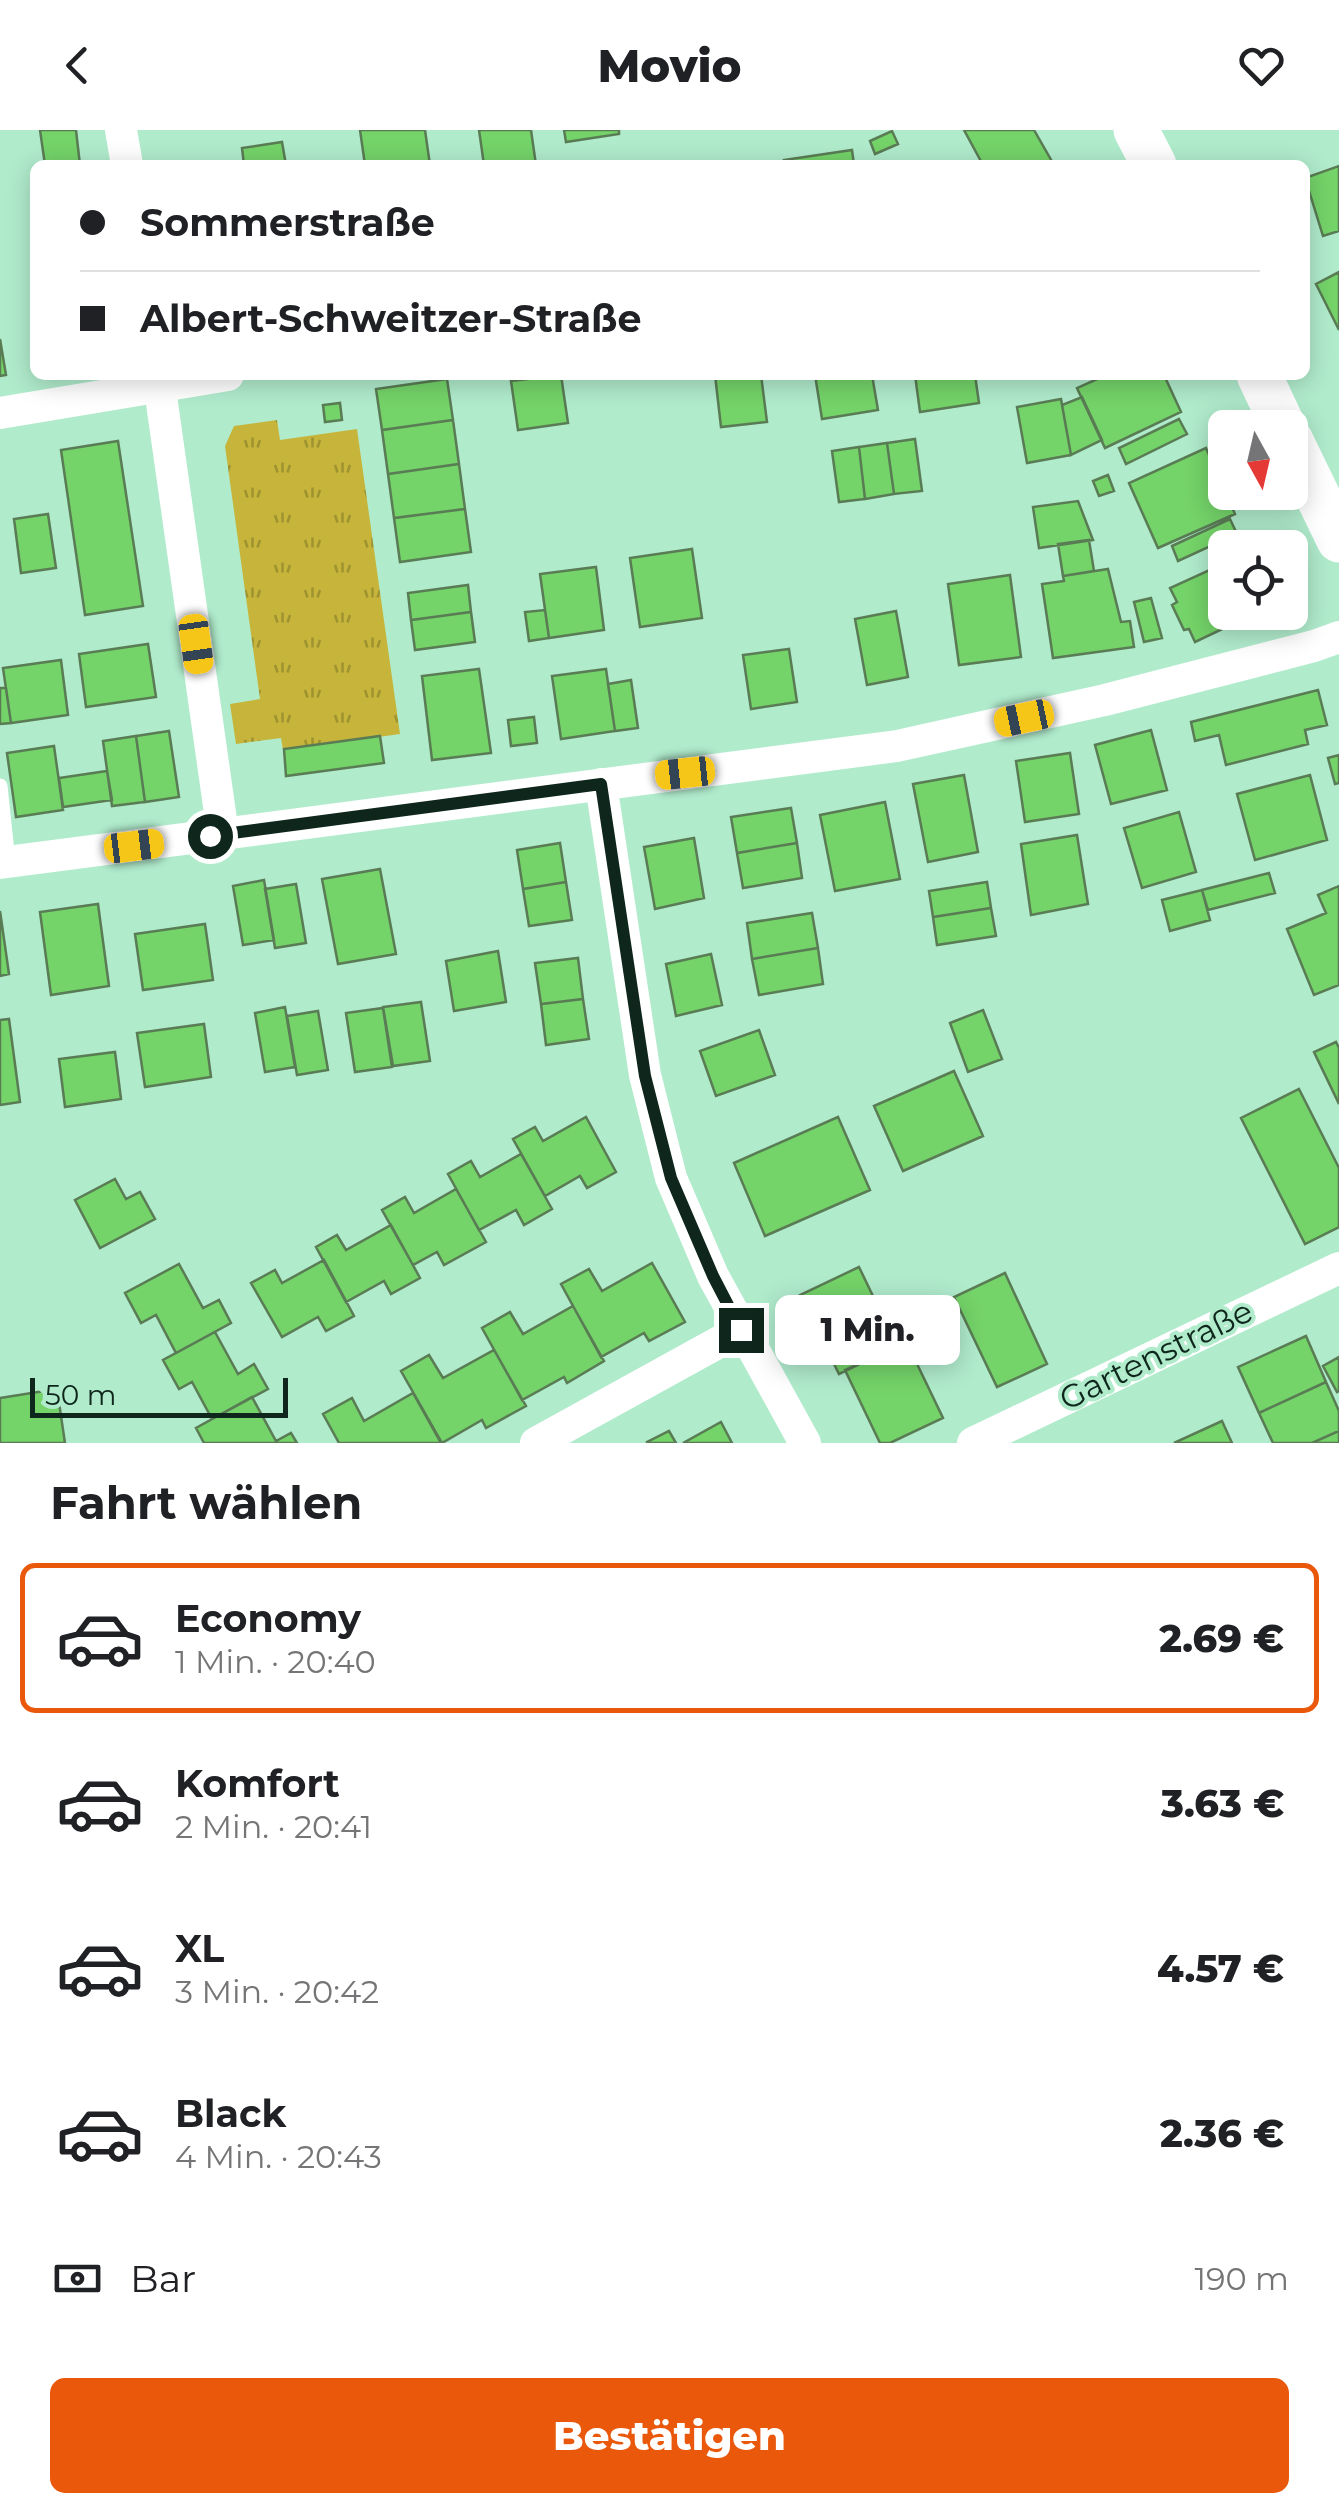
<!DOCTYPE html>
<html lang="de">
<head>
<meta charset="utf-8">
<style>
  body { margin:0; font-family:Montserrat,sans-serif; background:#f2f2f2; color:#202124; height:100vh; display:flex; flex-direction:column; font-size:38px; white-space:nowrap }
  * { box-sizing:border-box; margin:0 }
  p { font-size:32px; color:#757577 }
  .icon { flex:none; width:55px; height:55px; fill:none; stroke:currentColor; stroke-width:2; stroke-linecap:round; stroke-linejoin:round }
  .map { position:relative; height:1313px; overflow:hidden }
  .side { display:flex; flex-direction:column; background:#fff; flex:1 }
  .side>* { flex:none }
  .top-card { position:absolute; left:30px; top:30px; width:1280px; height:220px; border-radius:15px; box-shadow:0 5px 25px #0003; display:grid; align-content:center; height:220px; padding:0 50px; background:#fff }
  .needle { width:65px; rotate:172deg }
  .buttons { position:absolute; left:1208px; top:280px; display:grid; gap:20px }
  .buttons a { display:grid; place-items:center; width:100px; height:100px; border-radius:15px; background:#fff; box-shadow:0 5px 25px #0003; font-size:50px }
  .scale { position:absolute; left:30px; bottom:25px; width:258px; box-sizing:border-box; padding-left:10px; border:5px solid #0e261b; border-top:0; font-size:28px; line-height:35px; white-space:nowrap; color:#0e261b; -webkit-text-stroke:8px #b0ebcc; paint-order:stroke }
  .end { position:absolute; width:45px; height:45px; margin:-22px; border:12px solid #0e261b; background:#fff; box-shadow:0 0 0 5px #fff }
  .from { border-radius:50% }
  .bubble { position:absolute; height:70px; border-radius:15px; background:#fff; box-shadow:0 5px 25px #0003; font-size:32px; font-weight:800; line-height:70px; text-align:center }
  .car { position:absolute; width:30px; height:60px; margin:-30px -15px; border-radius:12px; box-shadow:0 0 8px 2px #0007; background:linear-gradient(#f5c518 24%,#345 0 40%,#f5c518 0 76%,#345 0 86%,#f5c518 0) }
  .top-card b { display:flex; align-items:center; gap:35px; height:95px; font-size:38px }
  .top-card b+b { border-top:2px solid #e0e0e0 }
  .top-card i { width:25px; height:25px; background:#202124 }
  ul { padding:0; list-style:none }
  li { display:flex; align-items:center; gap:30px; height:150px; margin:0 20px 15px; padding:0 30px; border:5px solid transparent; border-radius:15px }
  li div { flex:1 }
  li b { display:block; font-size:38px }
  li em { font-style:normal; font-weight:800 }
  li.active { border-color:#ea580c }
  li>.icon { width:90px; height:90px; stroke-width:1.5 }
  h2 { padding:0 50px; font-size:45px; line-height:120px }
  .pay { display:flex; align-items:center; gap:25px; height:110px; padding:0 50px; font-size:38px }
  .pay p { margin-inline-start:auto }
  .primary-button { display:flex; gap:20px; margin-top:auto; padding:20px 50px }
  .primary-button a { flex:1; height:115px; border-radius:15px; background:#ea580c; color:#fff; font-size:40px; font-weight:800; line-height:115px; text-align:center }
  header { display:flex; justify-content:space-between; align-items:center; height:130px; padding:0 50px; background:#fff; font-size:45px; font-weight:800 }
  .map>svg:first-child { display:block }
  .park { fill:url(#park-tufts) }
  .building { fill:#74d369; stroke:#597c54; stroke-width:2.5 }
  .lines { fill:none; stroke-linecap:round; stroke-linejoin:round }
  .lane { stroke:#fff; stroke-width:15 }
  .street { stroke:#fff; stroke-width:32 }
  .secondary { stroke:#fff; stroke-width:45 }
  .route { stroke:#0e261b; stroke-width:12 }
  .labels { text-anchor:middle; stroke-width:8; stroke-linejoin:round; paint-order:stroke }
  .street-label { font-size:32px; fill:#0e261b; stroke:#b0ebcc }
</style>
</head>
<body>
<header><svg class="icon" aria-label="back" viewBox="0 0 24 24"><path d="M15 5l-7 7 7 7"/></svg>Movio<svg class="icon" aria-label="heart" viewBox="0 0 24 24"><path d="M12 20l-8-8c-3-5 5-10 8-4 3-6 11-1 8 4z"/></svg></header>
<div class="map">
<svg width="1339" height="1313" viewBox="0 0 1339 1313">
  <defs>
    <pattern id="park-tufts" width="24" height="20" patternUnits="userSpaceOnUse" patternTransform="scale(2.5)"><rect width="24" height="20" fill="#c6b53a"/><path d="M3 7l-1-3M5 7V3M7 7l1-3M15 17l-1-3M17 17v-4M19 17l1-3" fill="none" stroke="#9f9330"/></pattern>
  </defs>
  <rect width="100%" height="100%" fill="#b0ebcc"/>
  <path class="park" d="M277,290L280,310L357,299L400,604L283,620L281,608L236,614L230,574L260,569L225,316L234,296Z"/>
  <path class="building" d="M40,0H76L80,35H45Z
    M360,0H425L430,35H365Z
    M479,0H531L536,35H484Z
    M564,0H619V4L566,12Z
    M964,0H1034L1054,35H983Z
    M892,1L898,14L875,24L870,11Z
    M282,12L286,35H244L242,18Z
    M852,20L854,35H785L784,30Z
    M1339,36V101L1323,106L1305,48Z
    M1339,142V200L1316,154Z
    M0,209L6,245L0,246Z
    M561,245L568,293L518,300L511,251Z
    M715,245H761L767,292L721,297Z
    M815,245H872L878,280L822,289Z
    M915,245H975L979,273L920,282Z
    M1106,245H1164L1181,282L1105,318L1077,258Z
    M447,249L453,290L382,300L376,259Z
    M1082,267L1102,310L1071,325L1062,275Z
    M1061,269L1071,325L1027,333L1017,277Z
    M340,273L342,290L325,292L323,275Z
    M1179,289L1187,304L1126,334L1119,318Z
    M453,290L459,334L388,344L382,300Z
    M915,309L922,361L894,364L887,313Z
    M118,311L143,476L85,485L61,320Z
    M887,313L894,364L865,369L859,317Z
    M859,317L865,369L839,372L832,321Z
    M1206,318L1235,384L1158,418L1129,353Z
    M459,334L465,379L394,388L388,344Z
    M1108,345L1114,361L1099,366L1093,351Z
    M1078,371L1093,410L1039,418L1033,377Z
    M465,379L471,422L400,432L394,388Z
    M48,384L56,438L21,443L14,389Z
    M1230,389L1237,404L1178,431L1172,416Z
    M1089,410L1094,441L1063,446L1058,414Z
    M692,419L702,488L640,497L630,428Z
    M1225,433V482H1258L1195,512L1189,499L1184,500L1172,475L1177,472L1170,458Z
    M596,437L604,500L549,508L540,444Z
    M1108,439L1121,492L1130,491L1134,517L1053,528L1042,454L1064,451L1063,446Z
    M1010,445L1021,527L959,535L948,454Z
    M468,455L471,482L411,490L408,463Z
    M1151,468L1162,508L1144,512L1134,472Z
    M545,480L549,508L529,511L525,482Z
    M896,481L908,547L867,555L855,489Z
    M471,482L475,512L415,520L411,490Z
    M148,514L156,567L86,577L79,524Z
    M789,519L797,572L751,579L743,525Z
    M61,530L68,585L11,593L3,538Z
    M479,539L491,623L432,630L422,546Z
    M606,539L615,601L561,609L552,546Z
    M631,550L638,598L615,601L608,554Z
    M0,558H6L11,593L0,594Z
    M1318,560L1327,595L1305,600L1308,614L1226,635L1219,605L1195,611L1191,592Z
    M534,587L537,613L511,616L508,590Z
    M1151,600L1167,660L1111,674L1095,615Z
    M169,601L179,667L145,672L136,606Z
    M136,606L145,672L112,676L103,611Z
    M380,606L384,633L286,646L284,619Z
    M54,616L63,680L16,687L7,623Z
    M1070,623L1079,684L1025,692L1016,631Z
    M1339,625V653L1335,654L1328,628Z
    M107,641L112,670L63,677L59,648Z
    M964,645L978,722L928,732L913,654Z
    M1310,645L1327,710L1255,730L1237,664Z
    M885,672L900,749L835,761L820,685Z
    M791,678L797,713L737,723L731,687Z
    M1179,682L1196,742L1142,758L1124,698Z
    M1077,705L1088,774L1031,785L1021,714Z
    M694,708L704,768L655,779L644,717Z
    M560,713L566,752L523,759L517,720Z
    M797,713L802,748L743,758L737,723Z
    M380,739L396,824L338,834L322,749Z
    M1269,743L1275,763L1208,780L1202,760Z
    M264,750L274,810L243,815L233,756Z
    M566,752L572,790L529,796L523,759Z
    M987,752L991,778L933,787L929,761Z
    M296,754L306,813L275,818L265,759Z
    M1339,756V855L1314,865L1287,799L1326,783L1318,765Z
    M1202,760L1210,790L1170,801L1162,770Z
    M98,774L109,856L51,865L40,782Z
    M991,778L996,806L937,815L933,787Z
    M0,781L9,844L0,846Z
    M812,783L818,818L752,829L747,793Z
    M205,794L213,850L143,860L135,804Z
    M818,818L823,854L759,865L752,829Z
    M498,821L506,872L454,881L446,831Z
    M711,824L722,875L676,886L666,834Z
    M578,828L583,869L541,874L535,833Z
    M583,869L589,909L546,915L541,874Z
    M421,872L430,931L393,936L383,877Z
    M285,877L295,937L265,942L255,883Z
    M383,878L392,937L355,942L346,883Z
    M983,880L1002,929L968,942L950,893Z
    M318,881L328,940L297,945L287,886Z
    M9,889L20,972L0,975V890Z
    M204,894L211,947L145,957L137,903Z
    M759,900L775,945L716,966L700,921Z
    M1336,912L1339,918V974L1314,922Z
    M115,922L121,969L65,977L59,929Z
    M954,941L983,1006L903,1041L874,976Z
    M1299,959L1339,1038V1097L1305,1114L1241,988Z
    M586,987L616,1042L587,1058L580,1046L545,1066L513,1009L535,997L543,1011Z
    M838,987L870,1060L765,1106L734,1033Z
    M521,1024L552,1079L524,1095L516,1080L479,1100L448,1044L471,1031L480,1047Z
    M115,1049L126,1069L140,1062L155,1089L100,1118L75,1070Z
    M456,1059L486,1112L444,1135L437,1122L413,1135L382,1080L405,1067L414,1083Z
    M391,1095L420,1148L391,1164L384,1151L346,1172L316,1117L337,1105L346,1120Z
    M324,1130L354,1186L326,1201L318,1187L282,1207L251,1153L275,1140L282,1153Z
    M652,1133L685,1192L649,1211L644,1203L601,1227L561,1154L589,1139L602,1161Z
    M179,1134L203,1178L219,1170L231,1193L176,1223L156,1185L141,1193L125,1163Z
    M859,1137L897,1216L839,1244L800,1165Z
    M1005,1143L1047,1234L997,1257L954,1167Z
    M573,1176L604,1231L567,1253L564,1247L522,1270L482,1198L510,1182L523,1204Z
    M215,1202L238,1244L254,1234L268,1259L212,1289L192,1252L179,1259L163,1230Z
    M1306,1206L1326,1252L1259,1283L1238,1237Z
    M906,1211L943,1288L890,1313H880L845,1240Z
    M494,1220L526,1276L486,1298L482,1290L442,1313L401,1241L429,1225L443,1248Z
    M1339,1227V1261L1337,1262L1323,1236Z
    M1326,1252L1339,1281V1301L1312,1313H1273L1259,1283Z
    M57,1259L65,1313H0V1268Z
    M413,1263L441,1313H339L323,1284L352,1268L364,1291Z
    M252,1267L276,1311L291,1303L297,1313H204L196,1298Z
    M1222,1291L1232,1313H1174Z
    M721,1292L732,1313H683Z
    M669,1301L676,1313H647V1312Z
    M1339,1301V1313H1312Z"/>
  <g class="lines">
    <path class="lane" d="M0,656L8,732"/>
    <path class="street" d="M121,0L127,35
      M158,245L223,704
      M0,283L228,245
      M601,654L645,945L671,1048L713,1146L805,1313
      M0,733L897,616L1105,570L1314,516L1339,507
      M536,1313L741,1200
      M973,1313L1339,1138"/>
    <path class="secondary" d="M1136,0L1154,35
      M1259,245L1284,298
      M1290,309L1339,410"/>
  </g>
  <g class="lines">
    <path class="route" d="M210,706L601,654L645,946L671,1048L713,1146L741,1200"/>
  </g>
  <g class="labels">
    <g class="street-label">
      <text transform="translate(1156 1225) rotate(-26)" y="11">Gartenstraße</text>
    </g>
  </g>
</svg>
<div class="buttons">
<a><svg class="needle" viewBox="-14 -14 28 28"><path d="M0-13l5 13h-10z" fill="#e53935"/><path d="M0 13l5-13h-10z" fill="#757577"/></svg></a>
<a><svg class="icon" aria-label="locate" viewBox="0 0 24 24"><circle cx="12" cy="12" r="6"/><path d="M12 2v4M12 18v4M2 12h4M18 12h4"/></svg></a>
</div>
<div class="scale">50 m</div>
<i class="end from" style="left:210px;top:706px"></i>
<i class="end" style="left:741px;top:1200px"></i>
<div class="bubble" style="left:775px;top:1165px;width:185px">1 Min.</div>
<i class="car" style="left:196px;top:514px;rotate:172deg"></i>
<i class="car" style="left:1024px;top:588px;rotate:258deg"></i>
<i class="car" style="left:685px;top:643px;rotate:264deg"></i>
<i class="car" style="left:134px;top:716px;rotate:83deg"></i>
<div class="top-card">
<b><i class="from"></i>Sommerstraße</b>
<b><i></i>Albert-Schweitzer-Straße</b>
</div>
</div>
<section class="side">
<h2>Fahrt wählen</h2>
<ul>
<li class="active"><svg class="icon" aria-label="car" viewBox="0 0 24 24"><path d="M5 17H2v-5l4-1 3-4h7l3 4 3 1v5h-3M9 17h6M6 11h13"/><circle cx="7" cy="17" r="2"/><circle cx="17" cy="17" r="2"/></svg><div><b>Economy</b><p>1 Min. · 20:40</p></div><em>2.69 €</em></li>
<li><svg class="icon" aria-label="car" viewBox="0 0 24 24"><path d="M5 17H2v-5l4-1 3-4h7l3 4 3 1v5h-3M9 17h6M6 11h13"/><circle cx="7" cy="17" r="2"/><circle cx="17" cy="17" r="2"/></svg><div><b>Komfort</b><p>2 Min. · 20:41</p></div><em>3.63 €</em></li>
<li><svg class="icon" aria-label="car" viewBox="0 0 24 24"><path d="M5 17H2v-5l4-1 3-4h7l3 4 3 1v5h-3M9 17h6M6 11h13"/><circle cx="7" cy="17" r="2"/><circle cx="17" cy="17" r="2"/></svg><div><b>XL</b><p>3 Min. · 20:42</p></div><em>4.57 €</em></li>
<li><svg class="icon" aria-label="car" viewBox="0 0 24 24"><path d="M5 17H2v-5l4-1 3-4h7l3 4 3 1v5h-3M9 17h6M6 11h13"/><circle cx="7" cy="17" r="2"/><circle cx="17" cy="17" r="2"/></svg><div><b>Black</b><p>4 Min. · 20:43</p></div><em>2.36 €</em></li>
</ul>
<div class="pay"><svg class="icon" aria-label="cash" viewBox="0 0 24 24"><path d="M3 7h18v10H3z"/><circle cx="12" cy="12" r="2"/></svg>Bar<p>190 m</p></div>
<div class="primary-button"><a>Bestätigen</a></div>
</section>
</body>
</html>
